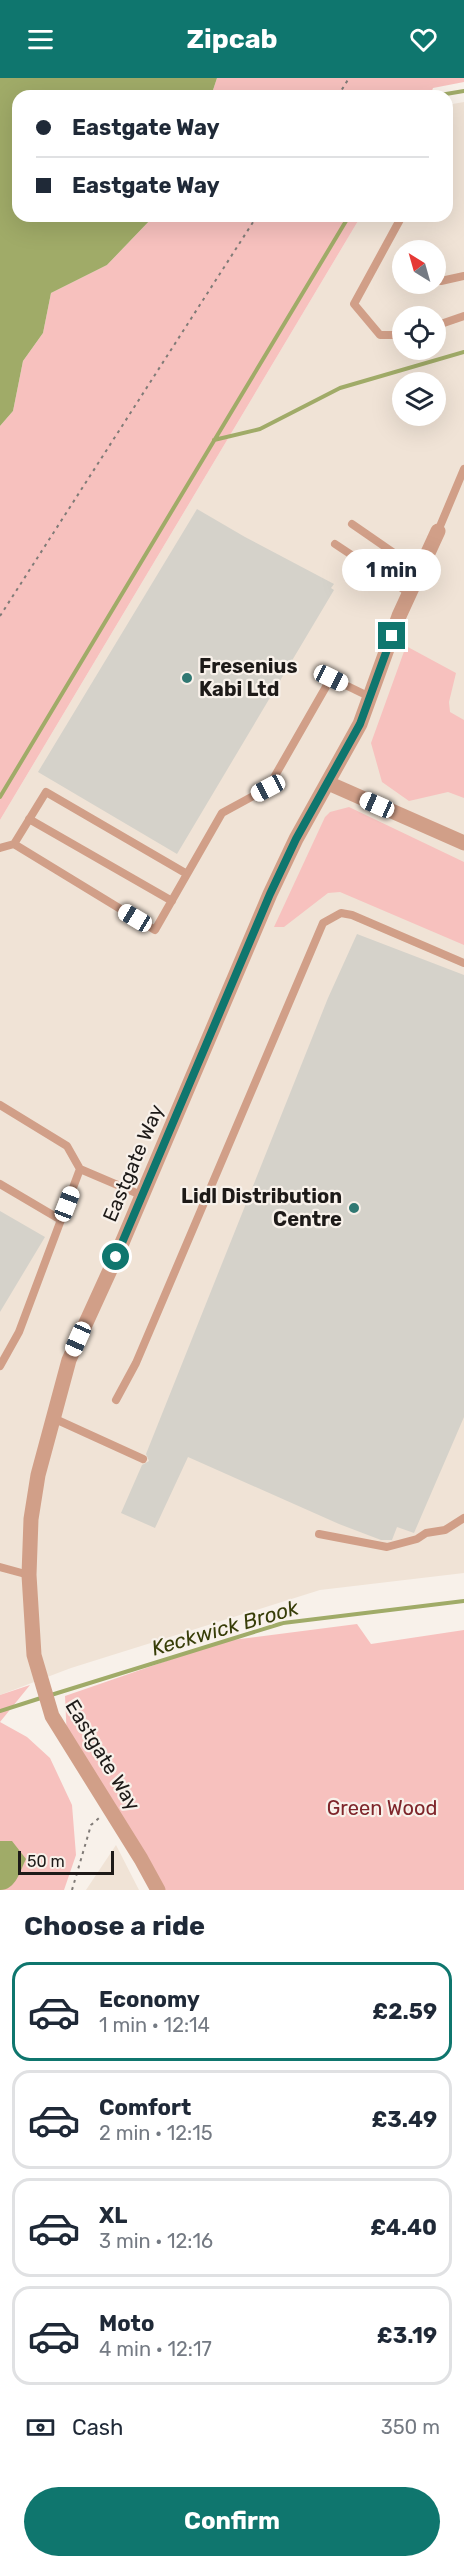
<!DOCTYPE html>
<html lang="en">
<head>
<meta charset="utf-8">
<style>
  body { margin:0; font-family:Rubik,sans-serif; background:#f2f2f3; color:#1f2937; height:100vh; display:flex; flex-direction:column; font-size:22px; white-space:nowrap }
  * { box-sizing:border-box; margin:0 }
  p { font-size:20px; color:#747a83 }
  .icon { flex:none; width:33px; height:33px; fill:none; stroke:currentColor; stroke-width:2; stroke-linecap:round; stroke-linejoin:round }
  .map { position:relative; height:1812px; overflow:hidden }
  .sheet { display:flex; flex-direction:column; background:#fff; flex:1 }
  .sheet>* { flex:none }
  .banner { position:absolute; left:12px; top:12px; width:441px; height:132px; border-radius:18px; box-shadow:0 6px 24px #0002; display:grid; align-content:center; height:132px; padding:0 24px; background:#fff }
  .needle { width:39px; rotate:323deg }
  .buttons { position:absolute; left:392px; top:162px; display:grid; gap:12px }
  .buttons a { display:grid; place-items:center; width:54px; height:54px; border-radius:50%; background:#fff; box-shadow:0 6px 24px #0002; font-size:30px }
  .scale { position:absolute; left:18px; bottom:15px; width:96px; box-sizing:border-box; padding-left:6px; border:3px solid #1d1a18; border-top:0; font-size:16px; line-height:21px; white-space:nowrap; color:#1d1a18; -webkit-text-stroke:4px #f8f1ea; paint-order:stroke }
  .end { position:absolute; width:27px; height:27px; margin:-14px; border:8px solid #0f766e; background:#fff; box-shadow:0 0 0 3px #fff }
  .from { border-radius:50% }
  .bubble { position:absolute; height:42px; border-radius:21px; background:#fff; box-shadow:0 6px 24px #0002; font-size:20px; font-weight:700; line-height:42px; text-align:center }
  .car { position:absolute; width:18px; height:36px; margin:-18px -9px; border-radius:8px; box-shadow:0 0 4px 2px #0007; background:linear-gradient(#fff 24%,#345 0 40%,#fff 0 76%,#345 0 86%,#fff 0) }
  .banner b { display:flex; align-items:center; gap:21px; height:57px; font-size:22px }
  .banner b+b { border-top:2px solid #e0e1e3 }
  .banner i { width:15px; height:15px; background:#1f2937 }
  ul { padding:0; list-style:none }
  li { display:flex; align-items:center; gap:18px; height:99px; margin:0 12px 9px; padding:0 12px; border:3px solid #e0e1e3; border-radius:18px }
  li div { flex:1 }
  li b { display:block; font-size:22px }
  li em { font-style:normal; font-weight:700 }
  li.current { border-color:#0f766e }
  li>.icon { width:54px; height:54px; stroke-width:1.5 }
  h2 { padding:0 24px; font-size:27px; line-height:72px }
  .pay { display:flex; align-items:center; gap:15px; height:66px; padding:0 24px; font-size:22px }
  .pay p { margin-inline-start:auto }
  .primary-button { display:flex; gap:12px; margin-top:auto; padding:12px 24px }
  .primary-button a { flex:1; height:69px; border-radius:36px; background:#0f766e; color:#fff; font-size:24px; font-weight:700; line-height:69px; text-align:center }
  header { display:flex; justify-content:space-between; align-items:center; height:78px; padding:0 24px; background:#0f766e; color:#fff; font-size:27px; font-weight:700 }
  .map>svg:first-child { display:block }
  .built { fill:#f0e3d6; fill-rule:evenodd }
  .green { fill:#f7c1be }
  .water { fill:#a0ab68 }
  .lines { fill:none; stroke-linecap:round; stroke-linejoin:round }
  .stream { stroke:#a0ab68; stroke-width:4 }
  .building { fill:#d5d2ca }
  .path { stroke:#807b77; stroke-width:2; stroke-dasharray:3 4.5; stroke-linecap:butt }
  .lane { stroke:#d19f88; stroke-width:8 }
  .street { stroke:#d19f88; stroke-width:15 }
  .route { stroke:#0f766e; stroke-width:8 }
  .poi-dot { fill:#307872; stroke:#f8f1ea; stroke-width:2 }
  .labels { text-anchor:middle; stroke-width:4.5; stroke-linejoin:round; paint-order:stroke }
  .poi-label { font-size:20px; font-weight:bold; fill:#1d1a18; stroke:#f8f1ea; text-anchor:start }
  .street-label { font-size:20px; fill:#1d1a18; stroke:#f8f1ea }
  .park-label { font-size:20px; fill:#7e262b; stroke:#f8f1ea }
  .water-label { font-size:21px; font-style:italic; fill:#373d08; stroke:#f8f1ea }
</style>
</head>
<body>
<header><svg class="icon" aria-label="menu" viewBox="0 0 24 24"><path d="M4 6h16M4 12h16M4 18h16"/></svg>Zipcab<svg class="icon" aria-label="heart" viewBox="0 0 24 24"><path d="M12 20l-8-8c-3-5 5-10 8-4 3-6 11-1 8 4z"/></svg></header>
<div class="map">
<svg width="464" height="1812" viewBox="0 0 464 1812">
  <rect width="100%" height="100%" fill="#f8f1ea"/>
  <path class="built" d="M464,24V1495L320,1512L71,1590L0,1617V742L361,138H447V27ZM402,172H435V206H402ZM402,238H435V272H402ZM402,304H435V338H402Z
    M116,1767L139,1812H86Z"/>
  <path class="green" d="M217,0H464V4L433,10L430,18H211Z
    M154,138H361L0,742V348L13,333L23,283L43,255L51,215L107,187Z
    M406,568L456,595L449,624L450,634L464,642V720L448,714L409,723L382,704L371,665Z
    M349,729L464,784V867L340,814L328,815L284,849H274L325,739L330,734Z
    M357,1546L371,1566L464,1552V1812H158L67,1662L65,1618L224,1563Z
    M30,1607L0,1644V1617Z
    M0,1644L27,1659L50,1680L72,1727L76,1777L64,1812H0Z"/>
  <path class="water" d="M0,0H217L211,18H18V138H154L107,187L51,215L43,255L23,283L13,333L0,348Z
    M0,1763H12L26,1781C20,1793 16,1812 0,1812Z"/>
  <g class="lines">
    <path class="stream" d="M434,18L464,13
      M214,362L260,351L340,310L464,274
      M0,719L349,138
      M51,1617L283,1545L464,1523
      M0,1633L44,1619"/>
  </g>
  <path class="building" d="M197,431L245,459L334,506L331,510L334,512L177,776L38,694Z
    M357,856L464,897V1339L414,1455L397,1449L392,1462H381L339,1446L188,1379L155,1450L121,1435L142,1387L149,1383L146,1376L328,920Z
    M0,1133L45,1159L0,1234Z"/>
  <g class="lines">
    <path class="path" d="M338,18L349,0
      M0,538L257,138
      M72,1812L91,1747L99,1740"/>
    <path class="lane" d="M402,138L354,226L380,257H402
      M441,203L464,198
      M435,248L464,238
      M352,446L420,493
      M438,453L464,391
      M335,466L409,515
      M29,741L172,823
      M0,770L14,766
      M187,796L46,714L14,766L155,852L222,735L268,710L331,600L370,619
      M0,1027L67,1068L80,1091
      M0,1106L61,1142
      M0,1288L19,1254L80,1091L141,1117
      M116,1322L136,1285L323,845L341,835L352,837L464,885
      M53,1340L143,1381
      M319,1456L387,1469L417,1461L426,1455L445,1452L464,1440
      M0,1489L29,1497"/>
    <path class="street" d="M328,705L464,765
      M158,1812L141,1781L52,1638L34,1577L29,1497L31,1441L38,1397L69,1282L116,1179L270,816L296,761L360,646L399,538L438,453"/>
  </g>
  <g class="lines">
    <path class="route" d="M116,1179L270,816L296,761L360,646L392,558"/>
  </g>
  <g class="poi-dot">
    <circle cx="187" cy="600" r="6"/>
    <circle cx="354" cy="1130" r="6"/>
  </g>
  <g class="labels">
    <g class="poi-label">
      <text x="199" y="595">Fresenius<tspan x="199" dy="23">Kabi Ltd</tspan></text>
      <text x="342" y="1125" text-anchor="end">Lidl Distribution<tspan x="342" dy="23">Centre</tspan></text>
    </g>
    <g class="street-label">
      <text transform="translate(133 1085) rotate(-67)" y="7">Eastgate Way</text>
      <text transform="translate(103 1677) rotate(59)" y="7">Eastgate Way</text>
    </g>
    <g class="park-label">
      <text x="382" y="1737">Green Wood</text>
    </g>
    <g class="water-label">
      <text transform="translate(225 1550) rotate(-16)" y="7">Keckwick Brook</text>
    </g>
  </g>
</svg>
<div class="buttons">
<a><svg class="needle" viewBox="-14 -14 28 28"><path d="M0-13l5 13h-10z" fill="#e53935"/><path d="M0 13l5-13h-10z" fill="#747a83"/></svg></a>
<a><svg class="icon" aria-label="locate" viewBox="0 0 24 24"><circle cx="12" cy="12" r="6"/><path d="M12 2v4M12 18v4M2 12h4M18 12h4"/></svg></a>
<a><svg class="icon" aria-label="layers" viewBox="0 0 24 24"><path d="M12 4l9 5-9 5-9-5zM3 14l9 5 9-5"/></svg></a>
</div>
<div class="scale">50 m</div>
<i class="end from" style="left:116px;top:1179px"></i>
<i class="end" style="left:392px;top:558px"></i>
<div class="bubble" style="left:342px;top:471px;width:99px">1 min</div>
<i class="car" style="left:331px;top:600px;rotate:116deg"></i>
<i class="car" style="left:268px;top:710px;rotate:242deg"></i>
<i class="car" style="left:377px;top:727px;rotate:294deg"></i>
<i class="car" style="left:135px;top:840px;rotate:301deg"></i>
<i class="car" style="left:67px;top:1126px;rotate:21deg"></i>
<i class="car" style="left:78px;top:1261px;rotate:204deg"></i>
<div class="banner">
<b><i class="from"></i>Eastgate Way</b>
<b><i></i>Eastgate Way</b>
</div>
</div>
<section class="sheet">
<h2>Choose a ride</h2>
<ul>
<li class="current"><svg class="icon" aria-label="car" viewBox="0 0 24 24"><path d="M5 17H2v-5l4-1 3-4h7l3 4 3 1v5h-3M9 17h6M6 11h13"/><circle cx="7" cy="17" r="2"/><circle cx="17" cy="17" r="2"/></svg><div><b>Economy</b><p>1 min · 12:14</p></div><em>£2.59</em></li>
<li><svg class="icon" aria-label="car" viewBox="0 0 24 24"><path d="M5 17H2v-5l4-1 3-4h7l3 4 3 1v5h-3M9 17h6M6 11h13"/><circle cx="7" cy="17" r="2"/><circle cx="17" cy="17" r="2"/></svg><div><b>Comfort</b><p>2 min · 12:15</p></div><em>£3.49</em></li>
<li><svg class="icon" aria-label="car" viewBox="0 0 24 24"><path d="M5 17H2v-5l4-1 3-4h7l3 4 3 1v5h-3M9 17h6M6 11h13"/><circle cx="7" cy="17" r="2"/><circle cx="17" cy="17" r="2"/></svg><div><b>XL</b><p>3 min · 12:16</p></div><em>£4.40</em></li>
<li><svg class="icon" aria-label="car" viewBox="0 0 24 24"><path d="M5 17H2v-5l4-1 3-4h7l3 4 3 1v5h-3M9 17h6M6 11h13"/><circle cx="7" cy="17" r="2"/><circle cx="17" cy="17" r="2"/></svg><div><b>Moto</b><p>4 min · 12:17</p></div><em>£3.19</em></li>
</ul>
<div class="pay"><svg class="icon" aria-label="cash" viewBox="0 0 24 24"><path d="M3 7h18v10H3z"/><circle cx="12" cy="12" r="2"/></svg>Cash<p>350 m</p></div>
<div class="primary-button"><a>Confirm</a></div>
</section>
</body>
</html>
